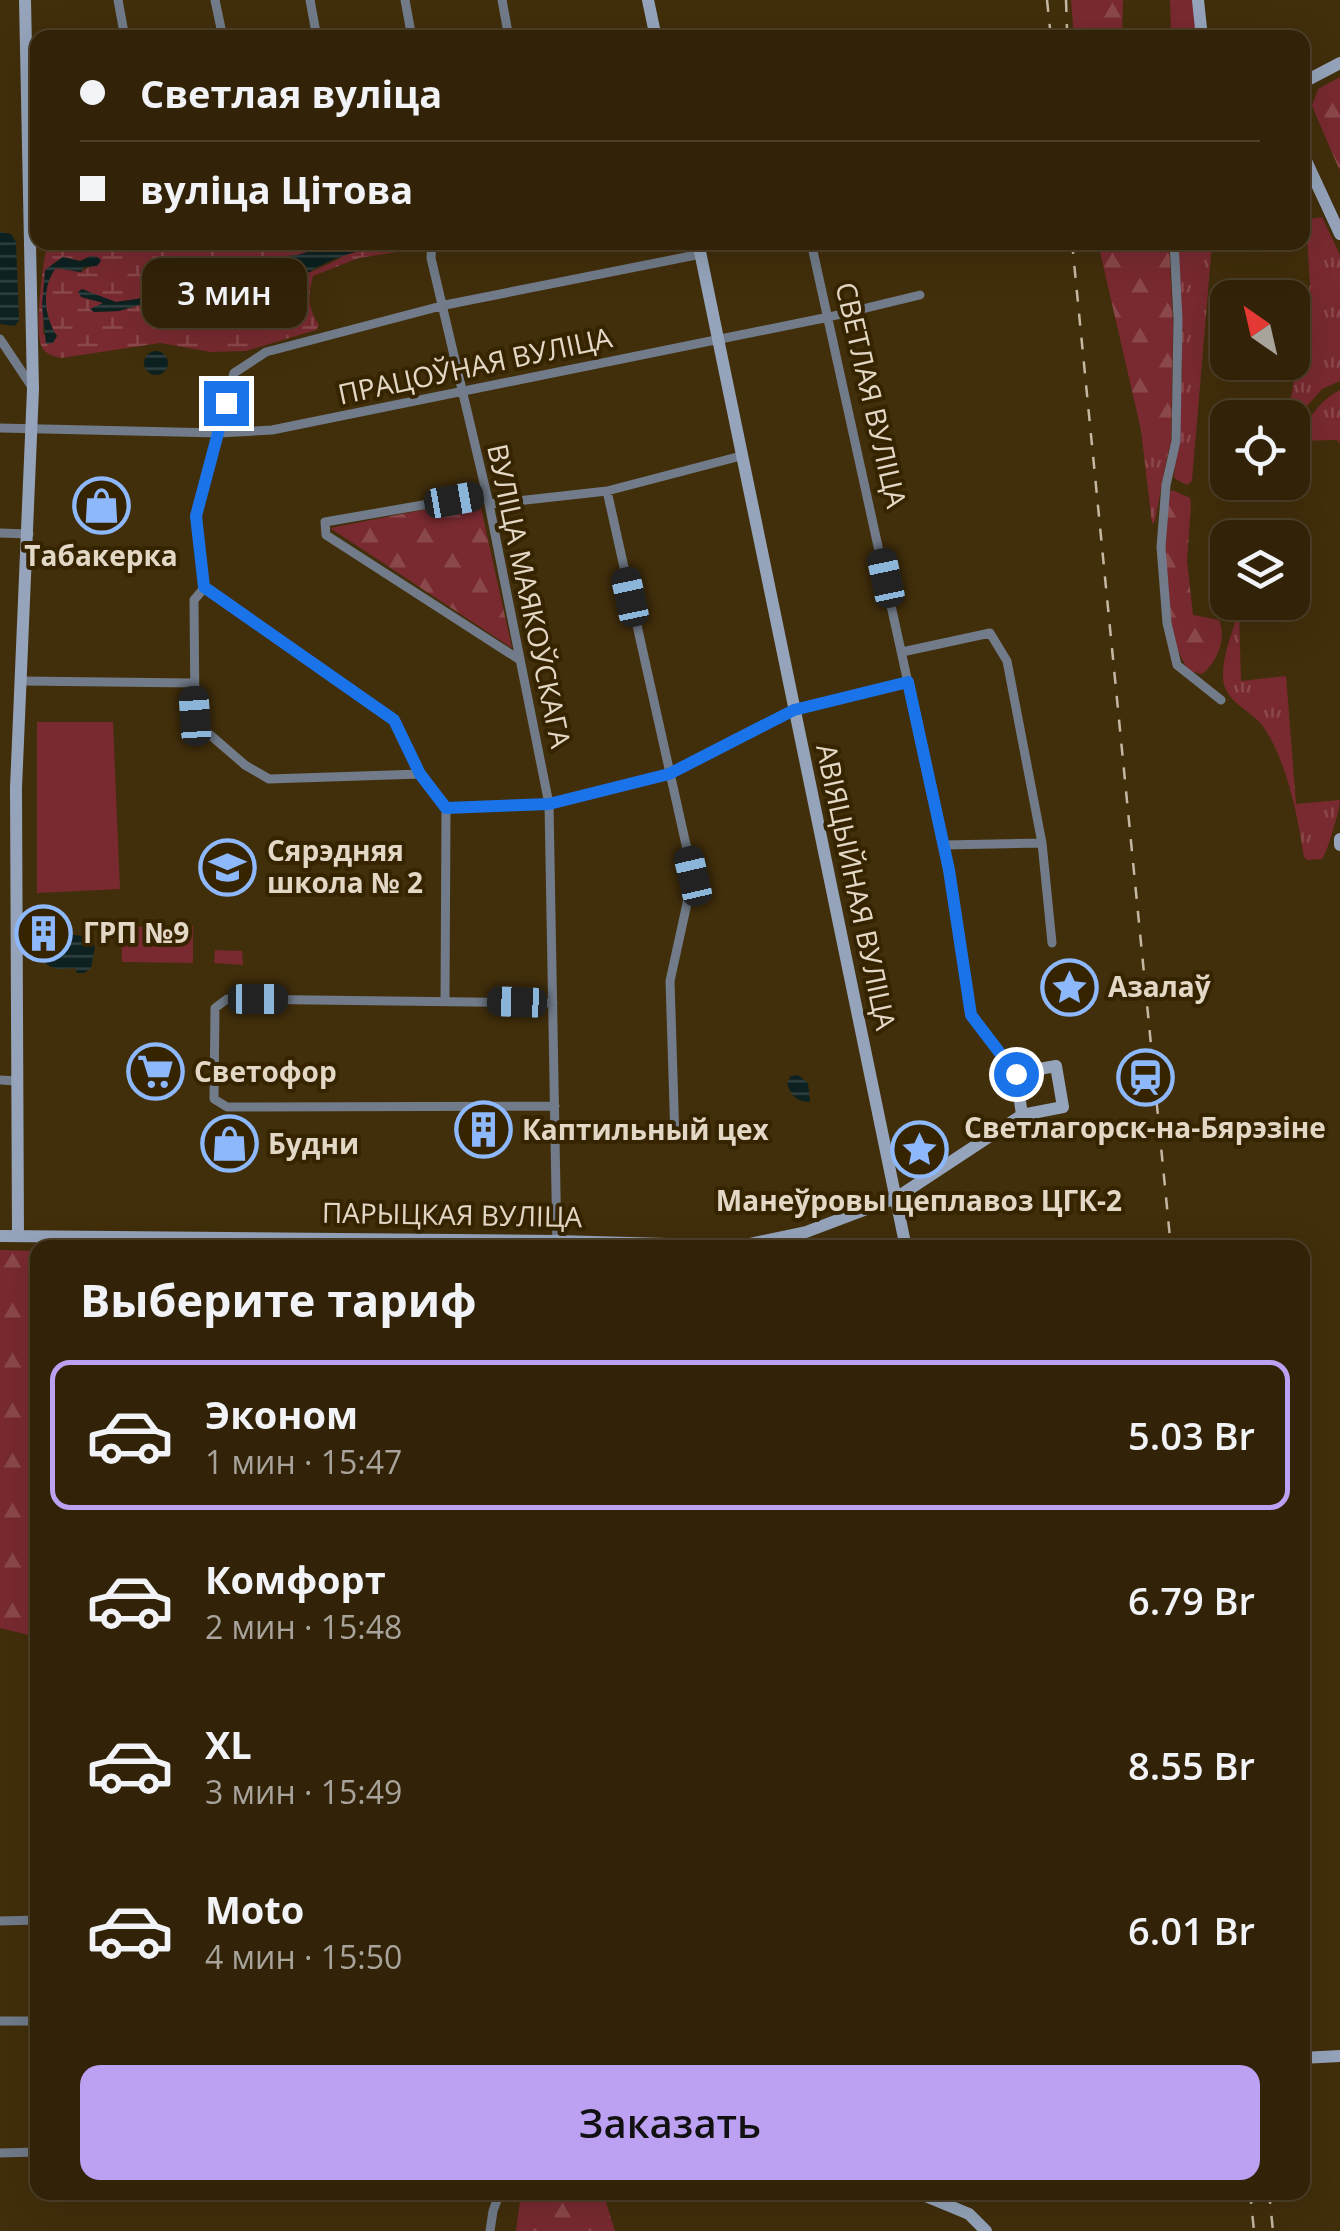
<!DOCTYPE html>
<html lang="ru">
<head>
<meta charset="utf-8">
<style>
  body { margin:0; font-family:"Open Sans",sans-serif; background:#392a12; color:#f1f3f6; height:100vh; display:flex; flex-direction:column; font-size:38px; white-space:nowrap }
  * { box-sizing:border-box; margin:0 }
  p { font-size:32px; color:#a8a49c }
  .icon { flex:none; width:55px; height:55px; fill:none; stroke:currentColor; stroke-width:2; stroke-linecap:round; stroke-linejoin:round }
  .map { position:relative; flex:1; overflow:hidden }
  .side { position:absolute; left:30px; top:1240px; width:1280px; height:960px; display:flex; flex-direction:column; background:#312208; border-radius:20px; box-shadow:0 10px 40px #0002,0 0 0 2px #4c3f29 }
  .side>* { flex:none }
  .banner { position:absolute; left:30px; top:30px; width:1280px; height:220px; border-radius:20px; box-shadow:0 10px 40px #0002,0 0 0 2px #4c3f29; display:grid; align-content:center; height:220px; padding:0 50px; background:#312208 }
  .needle { width:65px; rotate:326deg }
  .buttons { position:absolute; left:1210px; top:280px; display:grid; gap:20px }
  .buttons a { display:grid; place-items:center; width:100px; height:100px; border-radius:20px; background:#312208; box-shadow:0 10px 40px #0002,0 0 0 2px #4c3f29; font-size:50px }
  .end { position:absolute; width:45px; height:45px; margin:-22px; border:12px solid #1a73e8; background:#fff; box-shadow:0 0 0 5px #fff }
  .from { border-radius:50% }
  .bubble { position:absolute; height:70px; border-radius:20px; background:#312208; box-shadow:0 10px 40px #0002,0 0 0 2px #4c3f29; font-size:32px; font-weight:600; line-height:70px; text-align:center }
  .car { position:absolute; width:30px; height:60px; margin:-30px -15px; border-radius:12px; box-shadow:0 0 8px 2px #0007; background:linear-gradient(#222 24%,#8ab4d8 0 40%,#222 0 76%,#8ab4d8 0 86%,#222 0) }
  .banner b { display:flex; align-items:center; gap:35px; height:95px; font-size:38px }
  .banner b+b { border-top:2px solid #4c3f29 }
  .banner i { width:25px; height:25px; background:#f1f3f6 }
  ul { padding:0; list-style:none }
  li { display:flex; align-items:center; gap:30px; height:150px; margin:0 20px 15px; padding:0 30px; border:5px solid transparent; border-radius:20px }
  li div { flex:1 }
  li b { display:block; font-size:38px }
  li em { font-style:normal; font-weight:600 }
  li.selected { border-color:#bca0f2 }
  li>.icon { width:90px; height:90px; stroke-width:1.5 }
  h2 { padding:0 50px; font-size:45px; line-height:120px }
  .button { display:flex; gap:20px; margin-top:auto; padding:20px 50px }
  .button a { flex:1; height:115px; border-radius:20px; background:#bca0f2; color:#111; font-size:40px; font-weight:600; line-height:115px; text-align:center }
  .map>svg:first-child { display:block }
  .grass { fill:url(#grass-tufts) }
  .forest { fill:url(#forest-firs) }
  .wetland { fill:url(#wetland-marsh); fill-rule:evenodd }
  .pitch { fill:#782a30 }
  .water { fill:url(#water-rules) }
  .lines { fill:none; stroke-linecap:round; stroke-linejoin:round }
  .street { stroke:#717b89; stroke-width:9 }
  .secondary { stroke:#95a4bb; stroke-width:12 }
  .rail { stroke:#c5b8a3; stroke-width:2.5; stroke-dasharray:12 12; stroke-linecap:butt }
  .route { stroke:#1a73e8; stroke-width:12 }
  .labels { text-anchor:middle; stroke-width:8; stroke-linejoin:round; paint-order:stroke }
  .street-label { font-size:28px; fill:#e3d7c5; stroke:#362401 }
  .poi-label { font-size:28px; font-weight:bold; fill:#e3d7c5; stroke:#362401; text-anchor:start }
</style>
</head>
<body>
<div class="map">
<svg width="1340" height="2231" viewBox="0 0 1340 2231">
  <defs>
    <pattern id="grass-tufts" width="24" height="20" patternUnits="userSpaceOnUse" patternTransform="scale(2.5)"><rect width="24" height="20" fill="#782a30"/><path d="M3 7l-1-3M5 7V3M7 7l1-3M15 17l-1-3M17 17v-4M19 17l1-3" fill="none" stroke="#8b484c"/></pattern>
    <pattern id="forest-firs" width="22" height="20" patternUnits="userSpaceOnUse" patternTransform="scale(2.5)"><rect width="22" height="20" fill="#782a30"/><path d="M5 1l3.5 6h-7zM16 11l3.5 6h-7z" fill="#8b484c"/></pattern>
    <pattern id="wetland-marsh" width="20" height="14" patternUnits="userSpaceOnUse" patternTransform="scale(2.5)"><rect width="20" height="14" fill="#782a30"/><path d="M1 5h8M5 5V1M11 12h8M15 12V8" fill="none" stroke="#8b484c"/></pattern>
    <pattern id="water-rules" width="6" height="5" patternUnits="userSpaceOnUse" patternTransform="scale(2.5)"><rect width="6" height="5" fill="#0d2121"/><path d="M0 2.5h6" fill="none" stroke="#304040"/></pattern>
  </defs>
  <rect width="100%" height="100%" fill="#412e0b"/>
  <path class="grass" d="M1170,0H1193L1196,37H1171Z
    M1322,217L1340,255V381L1322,389L1298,416H1288L1310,284L1307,238L1303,229L1309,228V219Z
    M1178,243H1212L1192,481L1187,485L1174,478L1182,372Z
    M1340,390V444L1337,440L1297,441C1308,420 1318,401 1340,390Z
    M1141,430L1159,454L1167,457L1155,521L1152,524Z
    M1239,610L1241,681L1286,676L1296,804L1340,800C1340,808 1327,854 1322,859L1307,860L1304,857C1298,817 1286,757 1262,725C1249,709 1224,701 1223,678C1222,656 1233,631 1239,610Z"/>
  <path class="forest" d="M1071,0H1123L1122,37H1074Z
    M1340,77V171L1312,106L1318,89Z
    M1098,243H1169L1173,325L1171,443L1167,457L1159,454L1141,430Z
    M1172,490L1190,498L1191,505L1187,560L1193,615L1219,620C1227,638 1217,663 1202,674L1189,671C1157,622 1163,551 1167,496Z
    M479,499L512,648L330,528Z
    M0,1250L37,1251V1637L0,1628Z
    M521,2193H603L615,2231H516Z"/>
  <path class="wetland" d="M178,242L343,243L298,255L260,258L246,269L137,299L116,302L81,290L104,303L94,312L119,311L167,297L285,308L303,298L304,275L339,259L348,251C372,248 396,242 421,243V248L359,258L313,276C308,296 307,307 319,325L316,330L246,351L211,352L160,343L61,358C53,356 44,354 41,345C35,330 42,269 46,252C67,241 79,245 102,246C125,247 145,239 168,249ZM91,256L100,261L81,272L55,268C41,287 44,317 57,336L43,334L45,270L63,257L80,261Z"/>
  <path class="pitch" d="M37,722H113L120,889L37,893Z
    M193,926V963L122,962L121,927Z
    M215,950L242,951L243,965L214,963Z"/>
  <path class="water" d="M0,232L11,234L16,242L19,320L15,326L0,324Z
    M343,242L408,243C367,248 339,253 304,275L303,298L285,308L255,303L219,307L175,303L166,297L119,311L94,312L90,309L103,303L81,297L78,292L82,289L116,302L137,299L245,269L260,258L297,255Z
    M91,256L98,257L101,261L97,266L84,267L81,272L56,268C41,287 44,318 57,336L53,343L46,344L42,306L45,270L63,257L80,261Z
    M144 363a12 12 0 1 1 24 0a12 12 0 1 1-24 0Z
    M68,934L88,937L95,947L91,968L84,973H77L75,968L57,969L47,965L46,960Z
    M798,1075L808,1083L810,1102C796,1101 791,1096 787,1083L791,1076Z"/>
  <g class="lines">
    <path class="street" d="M118,0L125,38
      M215,0L223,38
      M310,0L317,38
      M405,0L412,38
      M502,0L509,38
      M432,242L431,258L489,504L549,804L557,1248
      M811,242L949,869L971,1015L1016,1073
      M1174,242L1178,319L1176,441L1166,485L1161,547L1167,623L1177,665L1221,700
      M0,339L32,387
      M0,428L219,433L272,430L829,317L920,295
      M607,491L693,876L670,981L675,1139
      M486,494L325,522L326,535L520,660
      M489,504L607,491L741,456
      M0,533L29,534
      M205,587L194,600L195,716L201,727L245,765L269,779L421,774
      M902,652L990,633L1007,661L1042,843L1052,943
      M22,681L193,683
      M446,808L549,804L669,774L794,710L908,682
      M944,845L1042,843
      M445,1000L446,808L421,774L394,720L205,587L195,516L234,373L266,352L445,305L701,254
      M553,1003L227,999L215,1008L214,1099L227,1107L555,1106
      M0,1080L17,1081
      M0,1921L38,1920
      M0,2021H38
      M0,2153L38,2152
      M490,2231L493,2211L500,2192"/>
    <path class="secondary" d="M648,0L656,38
      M1198,0L1202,38
      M1302,83L1340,63
      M1302,152L1340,234
      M698,242L906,1248
      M1340,839V845
      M0,1236L557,1241L740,1246L806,1232L896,1198L1022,1115L1063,1107L1056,1066L1016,1073L1022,1115
      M18,1236L16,788L33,389L25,0
      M1302,2058L1340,2056
      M916,2192L969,2214L986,2231"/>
    <path class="rail" d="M1047,0L1051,38
      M1066,0L1067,29
      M1072,242L1171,1248
      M1250,2192L1254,2231
      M1269,2192L1273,2231"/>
  </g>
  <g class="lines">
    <path class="route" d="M226,403L196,516L204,587L394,720L420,774L446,808L549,804L669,774L794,710L908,682L949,870L971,1015L1016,1074"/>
  </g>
  <defs>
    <symbol id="shop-ring" viewBox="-11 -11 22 22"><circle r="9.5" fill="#362401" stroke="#8db9fc" stroke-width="1.5"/><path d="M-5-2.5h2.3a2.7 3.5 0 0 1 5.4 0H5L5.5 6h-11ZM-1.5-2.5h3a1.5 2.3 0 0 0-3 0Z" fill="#8db9fc"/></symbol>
    <symbol id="school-ring" viewBox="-11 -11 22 22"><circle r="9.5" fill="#362401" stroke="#8db9fc" stroke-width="1.5"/><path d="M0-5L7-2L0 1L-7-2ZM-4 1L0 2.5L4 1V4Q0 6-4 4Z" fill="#8db9fc"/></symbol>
    <symbol id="building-ring" viewBox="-11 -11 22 22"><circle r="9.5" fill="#362401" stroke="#8db9fc" stroke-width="1.5"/><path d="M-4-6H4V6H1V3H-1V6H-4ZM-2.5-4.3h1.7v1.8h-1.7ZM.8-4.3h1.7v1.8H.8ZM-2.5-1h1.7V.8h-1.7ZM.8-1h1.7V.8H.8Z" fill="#8db9fc"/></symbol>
    <symbol id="sight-ring" viewBox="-11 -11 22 22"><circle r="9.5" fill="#362401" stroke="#8db9fc" stroke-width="1.5"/><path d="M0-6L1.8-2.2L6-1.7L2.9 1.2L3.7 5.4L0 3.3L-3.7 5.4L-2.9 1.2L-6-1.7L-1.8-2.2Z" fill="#8db9fc"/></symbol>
    <symbol id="supermarket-ring" viewBox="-11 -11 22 22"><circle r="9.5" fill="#362401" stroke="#8db9fc" stroke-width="1.5"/><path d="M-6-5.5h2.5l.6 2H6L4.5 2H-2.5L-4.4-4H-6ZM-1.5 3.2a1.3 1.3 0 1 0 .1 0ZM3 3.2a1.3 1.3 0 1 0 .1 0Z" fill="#8db9fc"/></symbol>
    <symbol id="station-ring" viewBox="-11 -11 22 22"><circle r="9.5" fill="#362401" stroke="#8db9fc" stroke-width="1.5"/><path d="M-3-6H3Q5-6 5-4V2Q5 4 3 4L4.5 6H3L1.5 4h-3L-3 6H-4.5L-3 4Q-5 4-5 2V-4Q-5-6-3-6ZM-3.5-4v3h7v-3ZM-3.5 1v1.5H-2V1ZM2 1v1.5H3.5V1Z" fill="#8db9fc"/></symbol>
  </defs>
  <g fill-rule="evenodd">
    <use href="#shop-ring" x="70" y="474" width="63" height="63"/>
    <use href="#school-ring" x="196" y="836" width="63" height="63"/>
    <use href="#building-ring" x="12" y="902" width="63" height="63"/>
    <use href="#sight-ring" x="1038" y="956" width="63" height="63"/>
    <use href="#supermarket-ring" x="124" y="1040" width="63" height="63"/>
    <use href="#station-ring" x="1114" y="1046" width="63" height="63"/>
    <use href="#building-ring" x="452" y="1098" width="63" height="63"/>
    <use href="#shop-ring" x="198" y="1112" width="63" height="63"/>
    <use href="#sight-ring" x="888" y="1118" width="63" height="63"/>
  </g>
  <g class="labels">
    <g class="street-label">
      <text transform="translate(475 366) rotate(-12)" y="10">ПРАЦОЎНАЯ ВУЛІЦА</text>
      <text transform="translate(871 395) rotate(77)" y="10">СВЕТЛАЯ ВУЛІЦА</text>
      <text transform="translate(529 596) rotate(78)" y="10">ВУЛІЦА МАЯКОЎСКАГА</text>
      <text transform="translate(856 887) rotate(78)" y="10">АВІЯЦЫЙНАЯ ВУЛІЦА</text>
      <text transform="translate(452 1215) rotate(1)" y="10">ПАРЫЦКАЯ ВУЛІЦА</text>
    </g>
    <g class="poi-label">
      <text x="101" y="566" text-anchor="middle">Табакерка</text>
      <text x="267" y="861">Сярэдняя<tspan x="267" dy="32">школа № 2</tspan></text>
      <text x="83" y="943">ГРП №9</text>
      <text x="1108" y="997">Азалаў</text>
      <text x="194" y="1082">Светофор</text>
      <text x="1145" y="1138" text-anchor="middle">Светлагорск-на-Бярэзіне</text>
      <text x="522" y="1140">Каптильный цех</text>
      <text x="268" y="1154">Будни</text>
      <text x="919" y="1211" text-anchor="middle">Манеўровы цеплавоз ЦГК-2</text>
    </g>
  </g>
</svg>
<div class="buttons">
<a><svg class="needle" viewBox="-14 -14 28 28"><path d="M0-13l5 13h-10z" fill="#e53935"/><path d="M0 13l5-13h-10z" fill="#a8a49c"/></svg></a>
<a><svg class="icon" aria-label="locate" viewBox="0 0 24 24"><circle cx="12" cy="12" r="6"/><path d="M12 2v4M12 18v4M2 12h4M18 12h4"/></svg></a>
<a><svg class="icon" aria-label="layers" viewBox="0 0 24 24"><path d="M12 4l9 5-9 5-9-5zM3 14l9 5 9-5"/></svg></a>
</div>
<i class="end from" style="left:1016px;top:1074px"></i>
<i class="end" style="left:226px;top:403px"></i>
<div class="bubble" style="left:142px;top:258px;width:165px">3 мин</div>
<i class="car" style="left:454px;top:500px;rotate:80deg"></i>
<i class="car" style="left:886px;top:578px;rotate:348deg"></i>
<i class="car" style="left:630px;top:597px;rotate:348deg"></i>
<i class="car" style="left:195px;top:716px;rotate:356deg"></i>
<i class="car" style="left:693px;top:876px;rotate:347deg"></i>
<i class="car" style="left:258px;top:999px;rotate:90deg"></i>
<i class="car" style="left:517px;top:1002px;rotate:272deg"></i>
<div class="banner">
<b><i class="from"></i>Светлая вуліца</b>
<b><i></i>вуліца Цітова</b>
</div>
<section class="side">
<h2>Выберите тариф</h2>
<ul>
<li class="selected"><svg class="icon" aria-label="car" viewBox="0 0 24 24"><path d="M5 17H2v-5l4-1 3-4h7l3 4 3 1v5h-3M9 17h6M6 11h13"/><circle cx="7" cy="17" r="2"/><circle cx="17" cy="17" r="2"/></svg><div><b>Эконом</b><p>1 мин · 15:47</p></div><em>5.03 Br</em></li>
<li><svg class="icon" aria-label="car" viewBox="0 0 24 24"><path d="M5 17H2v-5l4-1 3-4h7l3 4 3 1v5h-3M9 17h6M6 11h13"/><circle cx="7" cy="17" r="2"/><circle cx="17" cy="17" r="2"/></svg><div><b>Комфорт</b><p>2 мин · 15:48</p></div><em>6.79 Br</em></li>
<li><svg class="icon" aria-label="car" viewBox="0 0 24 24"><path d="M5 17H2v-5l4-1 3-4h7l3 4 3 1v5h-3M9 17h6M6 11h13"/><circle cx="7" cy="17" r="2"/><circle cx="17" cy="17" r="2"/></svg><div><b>XL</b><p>3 мин · 15:49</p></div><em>8.55 Br</em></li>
<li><svg class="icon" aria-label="car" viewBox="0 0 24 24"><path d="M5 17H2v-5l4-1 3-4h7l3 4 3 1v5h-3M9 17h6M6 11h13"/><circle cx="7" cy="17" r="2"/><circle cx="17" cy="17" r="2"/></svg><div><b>Moto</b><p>4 мин · 15:50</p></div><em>6.01 Br</em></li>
</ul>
<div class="button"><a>Заказать</a></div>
</section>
</div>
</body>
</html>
